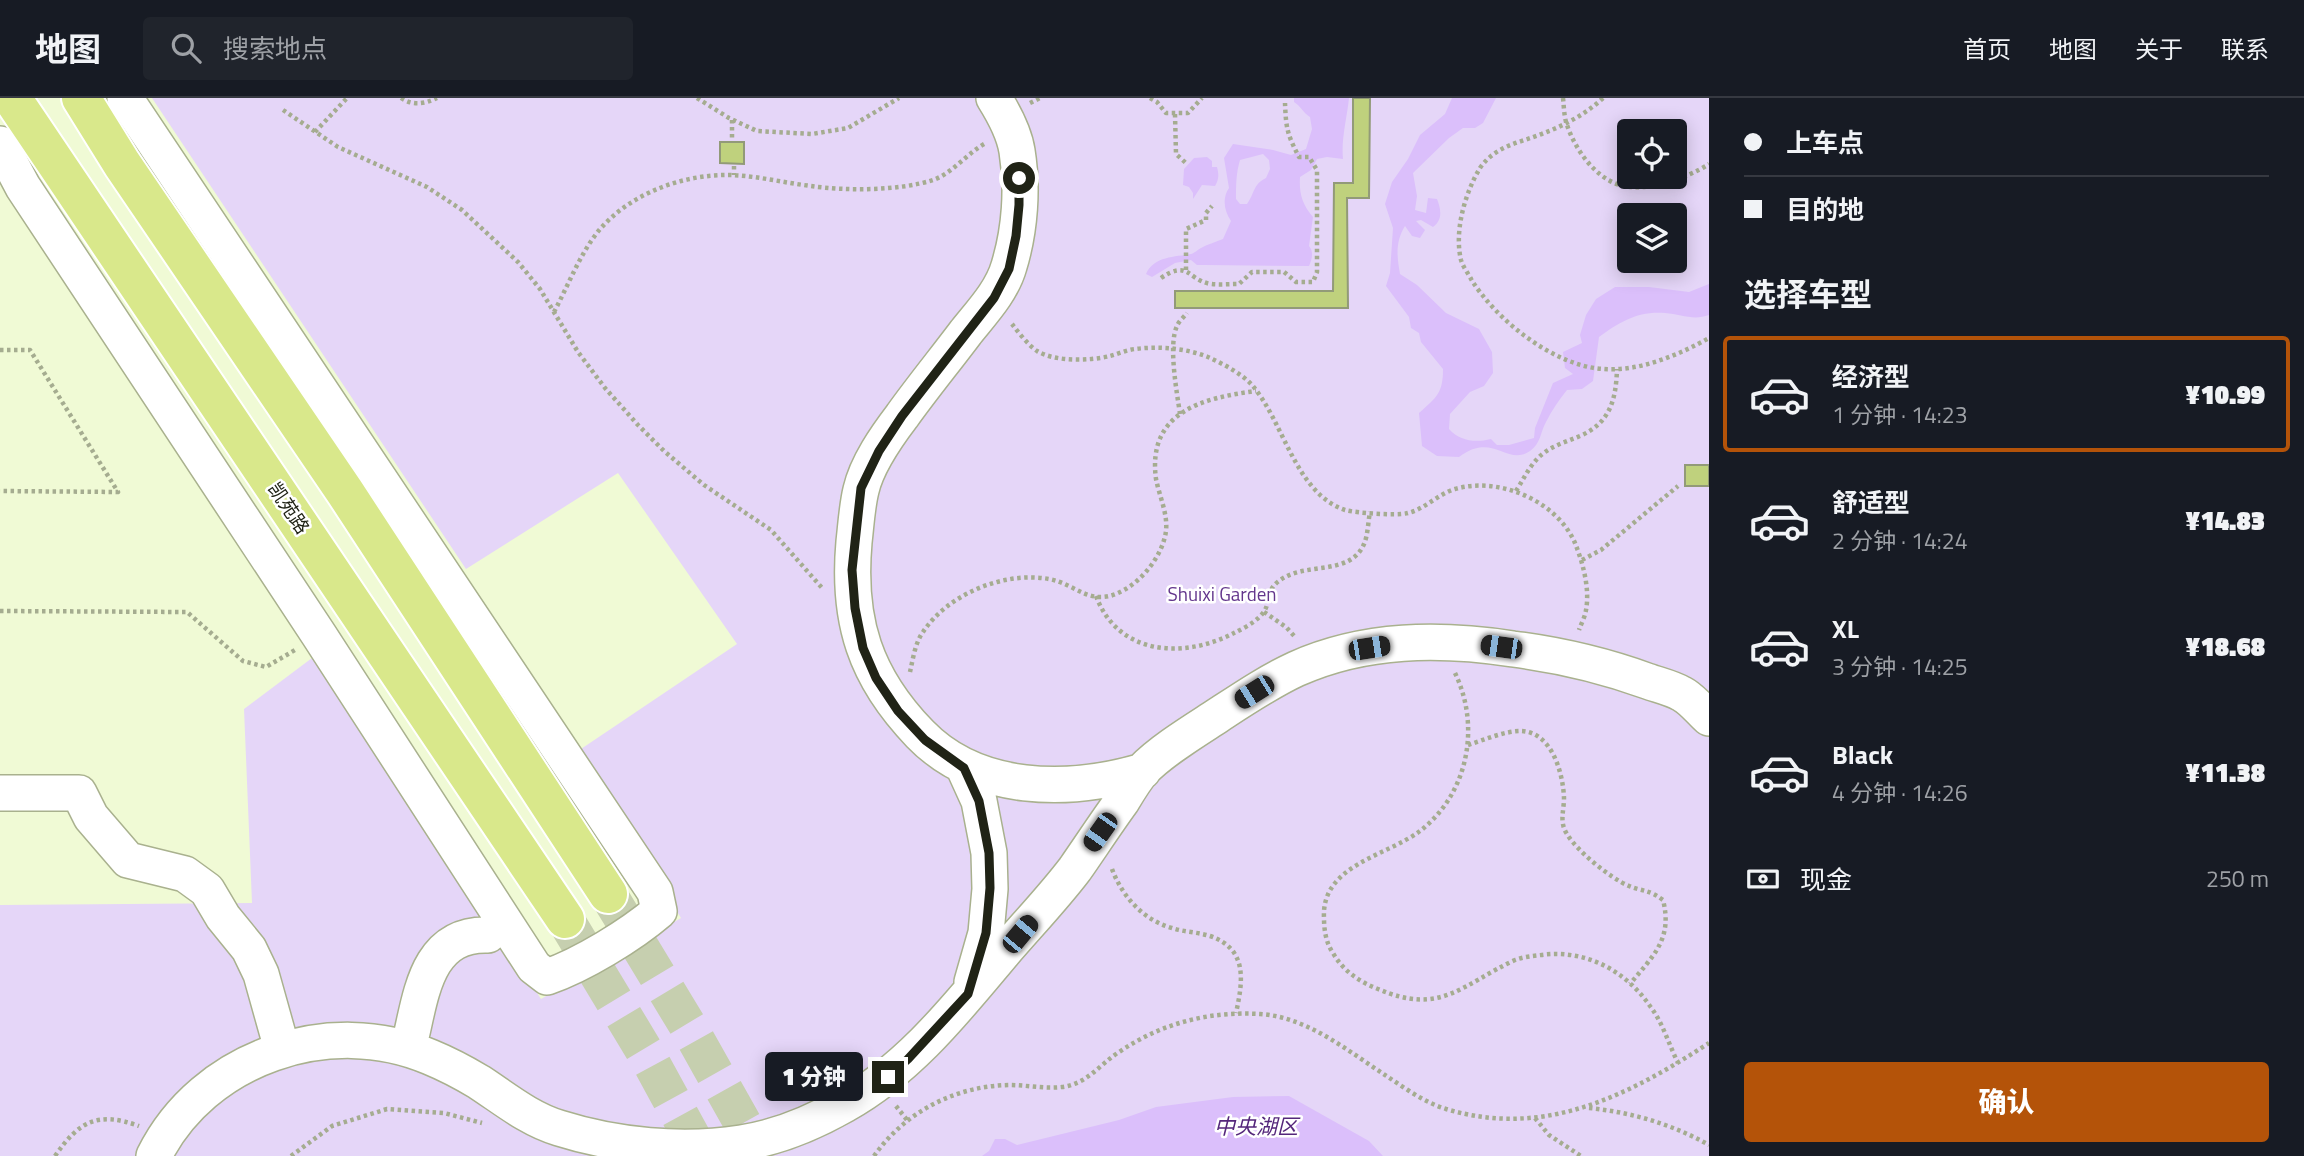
<!DOCTYPE html>
<html lang="zh">
<head>
<meta charset="utf-8">
<style>
  body { margin:0; font-family:"Titillium Web","Noto Sans SC",sans-serif; background:#20242c; color:#f1f3f6; height:100vh; display:flex; flex-direction:column; font-size:26px; white-space:nowrap }
  * { box-sizing:border-box; margin:0 }
  p { font-size:23px; color:#9ea1a6 }
  .icon { flex:none; width:38px; height:38px; fill:none; stroke:currentColor; stroke-width:2; stroke-linecap:round; stroke-linejoin:round }
  .map { position:relative; flex:1; overflow:hidden }
  .side { display:flex; flex-direction:column; background:#171b24; width:595px }
  .side>* { flex:none }
  .banner { display:grid; align-content:center; height:154px; padding:0 35px; background:#171b24 }
  .tools { position:absolute; left:1617px; top:21px; display:grid; gap:14px }
  .tools a { display:grid; place-items:center; width:70px; height:70px; border-radius:7px; background:#171b24; box-shadow:0 4px 18px #0003; font-size:35px }
  .end { position:absolute; width:32px; height:32px; margin:-16px; border:9px solid #202316; background:#fff; box-shadow:0 0 0 4px #fff }
  .from { border-radius:50% }
  .bubble { position:absolute; height:49px; border-radius:7px; background:#171b24; box-shadow:0 4px 18px #0003; font-size:23px; font-weight:800; line-height:49px; text-align:center }
  .car { position:absolute; width:21px; height:42px; margin:-21px -10px; border-radius:9px; box-shadow:0 0 5px 2px #0007; background:linear-gradient(#222 24%,#8ab4d8 0 40%,#222 0 76%,#8ab4d8 0 86%,#222 0) }
  .banner b { display:flex; align-items:center; gap:24px; height:66px; font-size:26px }
  .banner b+b { border-top:2px solid #363941 }
  .banner i { width:18px; height:18px; background:#f1f3f6 }
  ul { padding:0; list-style:none }
  li { display:flex; align-items:center; gap:21px; height:116px; margin:0 14px 10px; padding:0 21px; border:4px solid transparent; border-radius:7px }
  li div { flex:1 }
  li b { display:block; font-size:26px }
  li em { font-style:normal; font-weight:800 }
  li.current { border-color:#b45309 }
  li>.icon { width:63px; height:63px; stroke-width:1.5 }
  h2 { padding:0 35px; font-size:32px; line-height:84px }
  .pay { display:flex; align-items:center; gap:18px; height:77px; padding:0 35px; font-size:26px }
  .pay p { margin-inline-start:auto }
  .action { display:flex; gap:14px; margin-top:auto; padding:14px 35px }
  .action a { flex:1; height:80px; border-radius:7px; background:#b45309; color:#fff; font-size:28px; font-weight:800; line-height:80px; text-align:center }
  header { display:flex; align-items:center; gap:42px; box-sizing:border-box; height:98px; padding:0 35px; background:#171b24; border-bottom:2px solid #363941 }
  header strong { font-size:33px }
  nav { display:flex; gap:38px; margin-inline-start:auto; font-size:24px }
  .search { width:490px; height:63px; background:#20242c; display:flex; align-items:center; gap:18px; box-sizing:border-box; padding:0 24px; border-radius:7px; color:#9ea1a6; font-size:26px }
  main { display:flex; flex:1; min-height:0 }
  .map>svg:first-child { display:block }
  .green { fill:#e5d6f8; fill-rule:evenodd }
  .water { fill:#dbbffb; fill-rule:evenodd }
  .building { fill:#bfd17d; stroke:#929a78; stroke-width:2 }
  .lines { fill:none; stroke-linecap:round; stroke-linejoin:round }
  .major-tunnel { stroke:#c6cfaf; stroke-width:38; stroke-dasharray:38 19; stroke-linecap:butt }
  .minor-casing { stroke:#a9b18e; stroke-width:38 }
  .major-casing { stroke:#fff; stroke-width:42 }
  .path { stroke:#a5ac90; stroke-width:4.5; stroke-dasharray:3.5 3.5; stroke-linecap:butt }
  .minor { stroke:#fff; stroke-width:35 }
  .major { stroke:#d9e88b; stroke-width:38 }
  .route { stroke:#202316; stroke-width:9 }
  .labels { text-anchor:middle; stroke-width:5; stroke-linejoin:round; paint-order:stroke }
  .street-label { font-size:19px; fill:#202316; stroke:#fff }
  .park-label { font-size:19px; fill:#63368c; stroke:#fff }
  .water-label { font-size:21px; font-style:italic; fill:#54267b; stroke:#fff }
</style>
</head>
<body>
<header>
<strong>地图</strong>
<div class="search"><svg class="icon" aria-label="search" viewBox="0 0 24 24"><circle cx="10" cy="10" r="6"/><path d="M15 15l6 6"/></svg>搜索地点</div>
<nav><a>首页</a><a>地图</a><a>关于</a><a>联系</a></nav>
</header>
<main>
<div class="map">
<svg width="1709" height="1058" viewBox="0 0 1709 1058">
  <rect width="100%" height="100%" fill="#f0fad5"/>
  <path class="green" d="M152,0H1709V1058H0V807L252,805L244,611L316,557L541,901L681,820L578,653L737,546L618,375L466,471ZM1629,33H1675V79H1629ZM1629,117H1675V163H1629Z"/>
  <path class="water" d="M1294,0H1349C1347,20 1341,41 1343,61L1327,59L1317,61L1311,72L1300,79C1299,95 1302,106 1313,119L1309,148C1314,154 1312,161 1309,168L1205,167H1197L1191,162L1175,165L1152,179L1146,176C1154,158 1175,159 1191,156C1193,156 1199,151 1201,150C1208,146 1216,144 1223,141L1231,123C1224,113 1222,100 1229,90L1224,60L1233,46L1273,52L1291,57L1306,51L1312,31L1310,19C1303,15 1301,8 1294,4ZM1263,56L1269,62L1270,71L1266,80C1253,86 1255,95 1247,106H1240L1236,101C1236,88 1236,75 1240,62Z
    M1452,0H1496L1483,25L1475,30H1463L1449,40L1413,75L1417,98L1415,112L1426,115L1428,100L1437,101C1441,111 1443,122 1433,129L1421,122L1416,123L1425,132L1420,140L1412,138L1405,128C1395,144 1397,159 1400,176L1417,187L1446,215L1479,231L1492,254L1493,275L1484,288L1470,294L1450,316L1449,331C1460,343 1475,345 1491,341L1497,347H1509L1534,340L1535,330L1553,285L1573,276L1565,270L1563,254L1582,245L1580,237L1586,217L1596,201L1615,189H1649L1689,194L1709,186V217C1693,223 1681,216 1665,215C1637,213 1620,224 1599,239L1593,283L1582,291L1567,292C1559,302 1552,312 1546,324C1540,335 1541,345 1530,353C1507,369 1493,333 1459,359L1437,358L1422,348L1419,315C1437,299 1443,295 1443,271L1421,244L1419,235L1411,230L1409,219L1386,188L1390,175L1393,130L1385,106L1392,84L1408,61L1420,37L1445,16Z
    M1207,59L1212,63V69H1217C1219,77 1219,81 1215,88L1202,87L1193,101V95L1189,89L1183,87L1184,71L1194,60Z
    M1289,998L1369,1043L1383,1058H982L989,1053L995,1041H1005L1017,1047L1119,1022L1156,1009L1233,999Z"/>
  <path class="building" d="M1353,0H1370L1369,100H1347L1348,210H1175V193H1333L1334,85H1353Z
    M720,44H744V66L720,65Z
    M1685,367H1709V388H1685Z"/>
  <g class="lines">
    <path class="major-tunnel" d="M608,796L691,933L761,1058
      M565,821L648,959L702,1058"/>
    <defs>
      <path id="minor" d="M994,0C1004,16 1014,34 1017,53C1023,90 1020,132 1009,168C1002,193 982,214 966,234C945,262 922,290 902,318C886,339 867,366 861,392C857,408 856,427 854,444C847,523 865,579 920,636C977,695 1068,695 1143,673
        M0,46L23,89L319,537L534,869L547,879C582,867 631,837 659,813L655,794L125,0
        M964,670L979,703L989,755L990,791L986,835L972,884
        M0,695H79L91,719L128,762L185,776L207,792L223,819L249,851L261,876L282,951
        M408,951C421,903 423,835 488,837
        M154,1058C203,959 330,916 430,959C447,966 464,975 479,984C505,1001 529,1021 559,1030C616,1048 682,1054 741,1045C776,1040 814,1024 844,1007C909,971 956,911 1003,855C1027,827 1053,800 1075,771C1091,748 1106,725 1122,703C1128,693 1135,681 1143,672C1161,653 1194,633 1217,618C1243,601 1268,584 1296,571C1365,540 1440,540 1513,551C1560,557 1603,567 1647,583C1658,587 1672,590 1682,596C1692,601 1701,613 1709,620"/>
      <path id="major" d="M12,0L565,821
        M81,0L122,66L345,394L608,796"/>
    </defs>
    <use href="#minor" class="minor-casing"/>
    <use href="#major" class="major-casing"/>
    <path class="path" d="M401,0C413,8 424,6 437,0
      M697,0L729,20L757,33L812,36L848,30L899,0
      M1150,0L1157,4L1166,15H1188L1202,0
      M1563,0C1564,9 1564,19 1567,27C1575,51 1595,80 1620,87C1646,95 1687,80 1709,66
      M1603,0C1586,16 1565,27 1544,35C1520,45 1496,47 1480,70C1465,95 1454,133 1461,162C1463,169 1468,175 1471,181C1496,222 1554,268 1603,271C1638,274 1679,257 1709,240
      M1030,5L1040,0
      M283,12L338,49L427,89L462,112L518,164L540,191L578,254L605,290L638,327L664,353L704,387L771,432L823,491
      M1175,16L1176,56L1187,66
      M732,22V42
      M315,34L347,0
      M734,68V77
      M1186,172V131L1206,122V115L1212,108
      M1161,180C1189,161 1187,182 1211,186C1220,187 1230,186 1239,186L1252,174H1284L1296,184H1313L1317,174V72L1309,59H1299C1287,36 1286,30 1285,5
      M554,214C569,186 581,153 601,130C633,94 685,76 731,77C758,78 785,85 811,88C846,93 899,93 933,82C953,75 967,55 986,45
      M1012,226C1019,235 1028,247 1037,253C1055,264 1090,263 1110,258C1118,256 1126,252 1135,251C1159,248 1185,250 1208,259C1223,266 1241,275 1252,287C1284,324 1295,395 1345,412C1356,415 1397,418 1408,415C1425,411 1438,396 1455,391C1499,378 1557,403 1575,445C1583,465 1590,491 1586,512C1585,519 1581,526 1579,532
      M0,252H30L118,394L0,393
      M1180,316C1177,295 1168,247 1177,228C1179,223 1184,219 1187,215
      M1516,393C1525,379 1531,364 1545,354C1555,347 1568,343 1580,338C1610,325 1616,302 1617,271
      M1582,462L1601,452L1678,388
      M1096,498C1118,557 1182,561 1232,536C1242,531 1255,525 1263,515C1271,505 1265,493 1279,483C1304,463 1350,479 1364,446C1368,437 1368,424 1370,414
      M0,513L187,514L243,563L266,569L295,552
      M1264,514L1286,529L1296,540
      M910,574C913,561 915,545 923,534C948,496 1004,473 1049,481C1077,486 1091,511 1124,492C1144,481 1163,456 1166,433C1168,416 1159,397 1156,381C1147,314 1202,300 1256,293
      M1455,575C1481,629 1468,696 1420,733C1387,758 1321,767 1324,820C1324,832 1326,845 1333,855C1343,873 1360,884 1378,891C1441,918 1461,887 1515,862C1523,859 1532,858 1541,857C1585,851 1625,872 1650,908C1663,925 1669,947 1678,965
      M1468,647C1484,642 1504,633 1521,633C1552,634 1563,675 1564,700C1564,713 1559,724 1567,736C1577,753 1610,780 1629,788C1644,794 1648,791 1663,802C1673,841 1653,858 1630,886
      M1112,771C1122,798 1143,822 1172,830C1184,834 1197,834 1210,838C1248,851 1243,883 1236,915
      M896,1008L907,1022
      M1589,1010C1630,1014 1672,1026 1709,1047
      M1535,1020L1549,1037L1581,1058
      M55,1058C79,1023 98,1013 139,1028
      M291,1058L332,1028L387,1011L444,1015L482,1025
      M874,1058C905,1014 955,988 1009,987C1027,987 1044,991 1062,989C1087,986 1099,967 1119,954C1162,925 1209,913 1260,916C1306,919 1344,950 1382,975C1402,988 1423,1004 1446,1011C1545,1041 1629,997 1709,945"/>
    <use href="#minor" class="minor"/>
    <use href="#major" class="major"/>
  </g>
  <g class="lines">
    <path class="route" d="M888,979L908,961L968,896L986,835L990,790L989,755L979,703L964,670L925,642L898,613L876,580L863,550L855,510L852,472L861,390L879,353L902,318L994,200L1009,171L1016,138L1019,107V80"/>
  </g>
  <g class="labels">
    <g class="street-label">
      <text transform="translate(289 410) rotate(56)" y="7">凯苑路</text>
    </g>
    <g class="park-label">
      <text x="1222" y="503">Shuixi Garden</text>
    </g>
    <g class="water-label">
      <text x="1256" y="1036">中央湖区</text>
    </g>
  </g>
</svg>
<div class="tools">
<a><svg class="icon" aria-label="locate" viewBox="0 0 24 24"><circle cx="12" cy="12" r="6"/><path d="M12 2v4M12 18v4M2 12h4M18 12h4"/></svg></a>
<a><svg class="icon" aria-label="layers" viewBox="0 0 24 24"><path d="M12 4l9 5-9 5-9-5zM3 14l9 5 9-5"/></svg></a>
</div>
<i class="end from" style="left:1019px;top:80px"></i>
<i class="end" style="left:888px;top:979px"></i>
<div class="bubble" style="left:765px;top:954px;width:98px">1 分钟</div>
<i class="car" style="left:1501px;top:549px;rotate:278deg"></i>
<i class="car" style="left:1369px;top:550px;rotate:81deg"></i>
<i class="car" style="left:1254px;top:594px;rotate:238deg"></i>
<i class="car" style="left:1100px;top:734px;rotate:215deg"></i>
<i class="car" style="left:1020px;top:836px;rotate:40deg"></i>
</div>
<section class="side">
<div class="banner">
<b><i class="from"></i>上车点</b>
<b><i></i>目的地</b>
</div>
<h2>选择车型</h2>
<ul>
<li class="current"><svg class="icon" aria-label="car" viewBox="0 0 24 24"><path d="M5 17H2v-5l4-1 3-4h7l3 4 3 1v5h-3M9 17h6M6 11h13"/><circle cx="7" cy="17" r="2"/><circle cx="17" cy="17" r="2"/></svg><div><b>经济型</b><p>1 分钟 · 14:23</p></div><em>¥10.99</em></li>
<li><svg class="icon" aria-label="car" viewBox="0 0 24 24"><path d="M5 17H2v-5l4-1 3-4h7l3 4 3 1v5h-3M9 17h6M6 11h13"/><circle cx="7" cy="17" r="2"/><circle cx="17" cy="17" r="2"/></svg><div><b>舒适型</b><p>2 分钟 · 14:24</p></div><em>¥14.83</em></li>
<li><svg class="icon" aria-label="car" viewBox="0 0 24 24"><path d="M5 17H2v-5l4-1 3-4h7l3 4 3 1v5h-3M9 17h6M6 11h13"/><circle cx="7" cy="17" r="2"/><circle cx="17" cy="17" r="2"/></svg><div><b>XL</b><p>3 分钟 · 14:25</p></div><em>¥18.68</em></li>
<li><svg class="icon" aria-label="car" viewBox="0 0 24 24"><path d="M5 17H2v-5l4-1 3-4h7l3 4 3 1v5h-3M9 17h6M6 11h13"/><circle cx="7" cy="17" r="2"/><circle cx="17" cy="17" r="2"/></svg><div><b>Black</b><p>4 分钟 · 14:26</p></div><em>¥11.38</em></li>
</ul>
<div class="pay"><svg class="icon" aria-label="cash" viewBox="0 0 24 24"><path d="M3 7h18v10H3z"/><circle cx="12" cy="12" r="2"/></svg>现金<p>250 m</p></div>
<div class="action"><a>确认</a></div>
</section>
</main>
</body>
</html>
